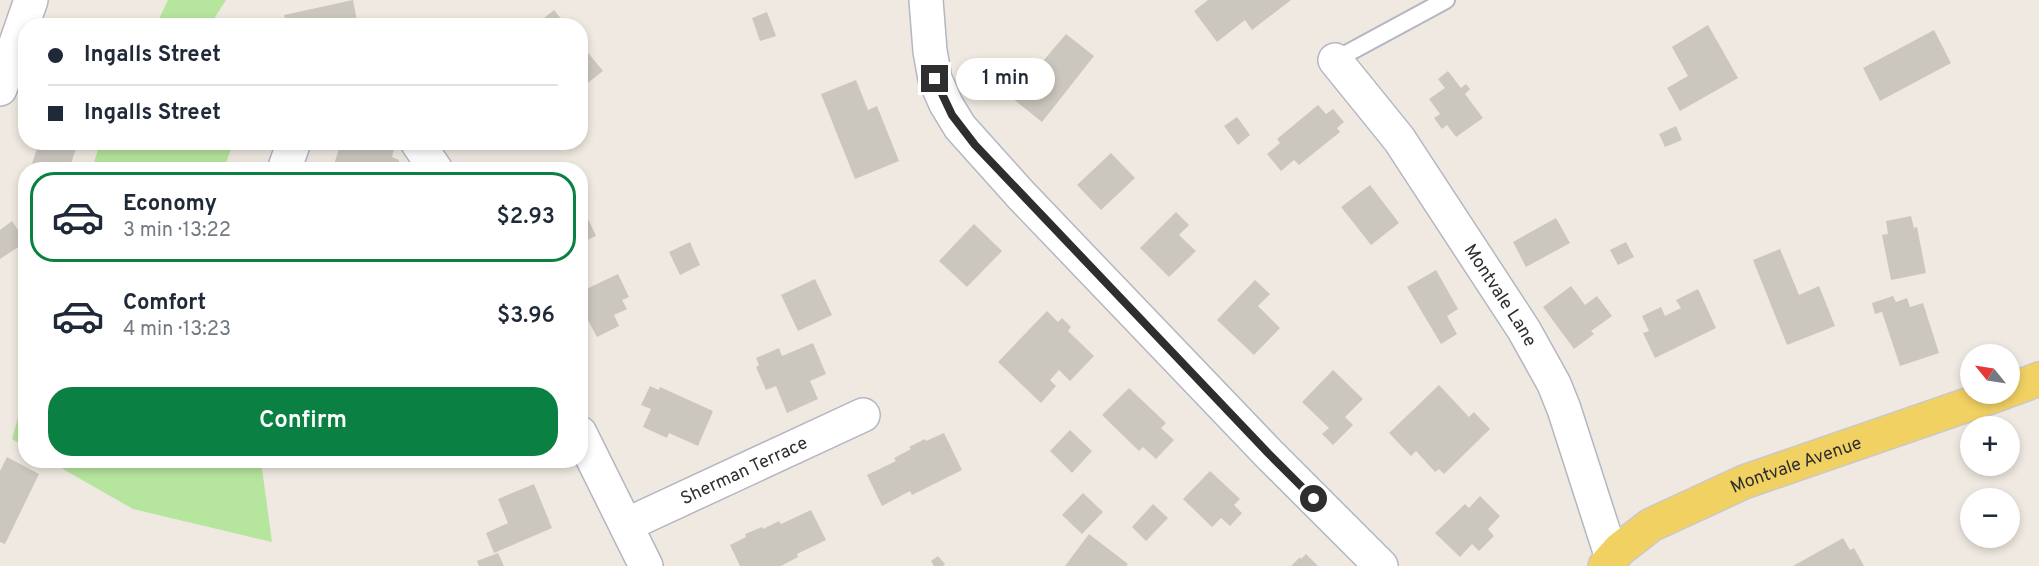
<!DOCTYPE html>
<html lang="en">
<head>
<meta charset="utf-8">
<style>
  body { margin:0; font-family:Overpass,sans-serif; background:#f2f2f3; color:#1f2937; height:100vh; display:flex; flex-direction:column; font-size:22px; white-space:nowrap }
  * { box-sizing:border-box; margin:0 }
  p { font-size:20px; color:#747a83 }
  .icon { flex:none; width:33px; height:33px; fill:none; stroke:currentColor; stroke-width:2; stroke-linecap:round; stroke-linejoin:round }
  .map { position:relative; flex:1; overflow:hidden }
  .side { position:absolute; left:18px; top:162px; width:570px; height:306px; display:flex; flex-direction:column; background:#fff; border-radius:24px; box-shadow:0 3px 9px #0003 }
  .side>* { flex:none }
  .top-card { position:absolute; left:18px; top:18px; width:570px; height:132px; border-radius:24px; box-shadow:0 3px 9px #0003; display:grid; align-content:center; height:132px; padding:0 30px; background:#fff }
  .needle { width:39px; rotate:300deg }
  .tools { position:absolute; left:1960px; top:344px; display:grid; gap:12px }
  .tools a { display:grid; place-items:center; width:60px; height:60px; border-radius:50%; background:#fff; box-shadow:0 3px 9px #0003; font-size:30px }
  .end { position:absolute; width:27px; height:27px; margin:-14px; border:8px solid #2e2e2e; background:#fff; box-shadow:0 0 0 3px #fff }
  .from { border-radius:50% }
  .bubble { position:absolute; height:42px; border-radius:21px; background:#fff; box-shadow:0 3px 9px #0003; font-size:20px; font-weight:600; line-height:42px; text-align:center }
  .top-card b { display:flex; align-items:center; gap:21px; height:57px; font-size:22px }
  .top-card b+b { border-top:2px solid #e0e1e3 }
  .top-card i { width:15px; height:15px; background:#1f2937 }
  ul { padding:10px 0 0; list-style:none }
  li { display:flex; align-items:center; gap:18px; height:90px; margin:0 12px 9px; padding:0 18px; border:3px solid transparent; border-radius:24px }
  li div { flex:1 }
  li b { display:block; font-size:22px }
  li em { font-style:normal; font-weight:600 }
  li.current { border-color:#0b8043 }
  li>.icon { width:54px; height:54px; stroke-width:1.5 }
  .button { display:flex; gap:12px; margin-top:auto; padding:12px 30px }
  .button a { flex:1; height:69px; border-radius:24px; background:#0b8043; color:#fff; font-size:24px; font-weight:600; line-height:69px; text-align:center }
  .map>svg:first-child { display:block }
  .green { fill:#b6e59e }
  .building { fill:#cbc7bf }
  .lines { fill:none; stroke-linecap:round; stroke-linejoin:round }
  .lane-casing { stroke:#b4b7c1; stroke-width:20 }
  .street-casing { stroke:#b4b7c1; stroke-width:36 }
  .primary-casing { stroke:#c9c9c9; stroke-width:36 }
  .lane { stroke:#fff; stroke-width:16 }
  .street { stroke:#fff; stroke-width:33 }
  .primary { stroke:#f2d163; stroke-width:33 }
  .route { stroke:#2e2e2e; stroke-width:8 }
  .labels { text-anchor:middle; stroke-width:4.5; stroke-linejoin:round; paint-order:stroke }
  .street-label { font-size:18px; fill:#2e2e2e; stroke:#fff }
</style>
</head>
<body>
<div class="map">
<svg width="2039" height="566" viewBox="0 0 2039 566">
  <rect width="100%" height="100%" fill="#efe9e1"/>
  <path class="green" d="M168,0H226L210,25H156Z
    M100,143V142L233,143L224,169H92Z
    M25,393V447L12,439Z
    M49,461H261L272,542L133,509Z"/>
  <path class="building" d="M353,0L358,26H286L284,15Z
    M1208,0H1291L1252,30L1245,20L1217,42L1194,11Z
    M554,10L567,26H534Z
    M767,12L776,36L760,41L752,18Z
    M84,20L99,25V26H82Z
    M1708,25L1738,78L1680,111L1667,88L1688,76L1672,47Z
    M1934,30L1951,63L1880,101L1863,68Z
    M1066,34L1094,56L1042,122L1012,98Z
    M580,43L603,71L580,89Z
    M1448,71L1461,88L1466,84L1470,89L1465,94L1483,118L1456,137L1447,125L1442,129L1434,118L1440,114L1429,99L1445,88L1438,79Z
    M856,80L868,110L877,106L899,161L855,179L821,94Z
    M1318,105L1326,114L1333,109L1344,122L1337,128L1340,132L1299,165L1294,160L1281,171L1267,154L1280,143L1277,139Z
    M1237,117L1250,135L1238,145L1224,126Z
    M1676,126L1682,140L1665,147L1659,134Z
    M39,142H78L69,170H30Z
    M341,142H396L392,157L399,160L397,170L333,168Z
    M1111,153L1135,178L1101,210L1077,185Z
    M1370,185L1399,223L1371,245L1341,207Z
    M580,201L596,236L580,243Z
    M1176,212L1189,225L1179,235L1196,251L1169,277L1140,248Z
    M1911,216L1914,228L1917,227L1926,273L1891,280L1882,235L1888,234L1886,221Z
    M1556,218L1570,243L1526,267L1513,242Z
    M12,221L26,242L0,259V230Z
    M974,224L1002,251L967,287L939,261Z
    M690,242L700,265L680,275L669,252Z
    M1626,242L1634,257L1618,265L1610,250Z
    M1780,249L1799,295L1819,286L1835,326L1787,345L1753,260Z
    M1436,270L1458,309L1447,316L1457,334L1441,344L1407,287Z
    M618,274L629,297L622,300L627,309L614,315L619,326L597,337L580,305V292Z
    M815,279L832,315L798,331L781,295Z
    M1255,280L1270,294L1258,306L1280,328L1254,355L1217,320Z
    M1571,286L1585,305L1597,296L1612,316L1591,331L1594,334L1574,349L1543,307Z
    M1698,289L1716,328L1655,358L1643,333L1649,331L1642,316L1661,307L1665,316L1681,308L1676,300Z
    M1893,296L1896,302L1907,298L1910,307L1923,303L1939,353L1900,366L1882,312L1875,314L1872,303Z
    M1047,311L1058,322L1062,318L1071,327L1068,331L1094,356L1070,381L1059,370L1050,380L1056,386L1041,403L998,362Z
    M813,343L826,374L810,381L818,399L787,413L776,386L766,390L756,367L759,365L756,358L779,348L782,356Z
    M1333,370L1363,399L1345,417L1353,425L1333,445L1322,434L1329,428L1302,402Z
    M1439,385L1469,417L1474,412L1490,429L1444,474L1439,469L1435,472L1416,451L1411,456L1389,433Z
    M650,386L659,390L660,387L713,411L698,446L669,433L667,438L643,427L651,409L641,405Z
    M1129,388L1166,423L1161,428L1174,440L1156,459L1143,447L1139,451L1102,415Z
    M1070,430L1092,451L1072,473L1050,451Z
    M944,433L962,470L912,495L910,491L882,506L867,475L896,461L894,458L911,449L909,447L925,439L926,441Z
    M7,457L39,474L5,544L0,542V471Z
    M1210,471L1240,499L1234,505L1242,513L1230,526L1221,518L1212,527L1183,499Z
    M534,484L552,528L494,553L486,533L508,523L498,499Z
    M1083,493L1103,512L1082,534L1062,515Z
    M1480,496L1500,516L1488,529L1494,536L1479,551L1472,544L1460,557L1435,533L1465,504L1469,508Z
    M1153,504L1168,518L1146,541L1132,527Z
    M811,510L826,540L797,554L798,557L781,566H740L730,545L746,537L745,534L762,527L763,529L779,521L781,524Z
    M1089,534L1128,564L1126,566H1065Z
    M1843,538L1850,550L1854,548L1864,566H1793Z
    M498,553L504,566H479L477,561Z
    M1306,554L1318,566H1291L1300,557L1301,559Z
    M938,556L945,564L943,566H934L931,561Z"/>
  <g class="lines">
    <defs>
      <path id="lane" d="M1335,60L1446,0"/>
      <g id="street">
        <path d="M926,0L930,51L935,79L946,104L960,127L1021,195L1269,454L1381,566"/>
        <path id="s1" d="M1335,60L1399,139L1524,330L1554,384L1564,409L1612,558"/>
        <path d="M0,89L31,0"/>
        <path d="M417,142L436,170"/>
        <path d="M284,170L294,142"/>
        <path d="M580,433L646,566"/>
        <path id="s2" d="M626,525L863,415"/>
      </g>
      <g id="primary">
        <path d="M2010,390L2039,379"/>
        <path id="s3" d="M1605,566L1620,549L1651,525L1744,482L2002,393"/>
      </g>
    </defs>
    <use href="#lane" class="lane-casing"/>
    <use href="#street" class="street-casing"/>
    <use href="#primary" class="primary-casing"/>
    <use href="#lane" class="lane"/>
    <use href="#street" class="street"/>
    <use href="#primary" class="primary"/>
  </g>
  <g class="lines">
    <path class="route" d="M935,79L952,115L975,145L1269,454L1314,499"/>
  </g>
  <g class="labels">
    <g class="street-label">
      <text dy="6" stroke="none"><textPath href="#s1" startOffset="288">Montvale Lane</textPath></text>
      <text dy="6" stroke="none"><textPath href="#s3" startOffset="219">Montvale Avenue</textPath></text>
      <text dy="6" stroke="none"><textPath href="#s2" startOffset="130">Sherman Terrace</textPath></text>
    </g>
  </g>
</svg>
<div class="tools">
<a><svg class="needle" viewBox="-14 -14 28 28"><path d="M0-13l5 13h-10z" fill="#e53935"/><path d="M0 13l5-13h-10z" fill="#747a83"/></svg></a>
<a>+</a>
<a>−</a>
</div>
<i class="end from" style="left:1314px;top:499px"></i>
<i class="end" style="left:935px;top:79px"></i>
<div class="bubble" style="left:956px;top:58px;width:99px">1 min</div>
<div class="top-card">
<b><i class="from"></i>Ingalls Street</b>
<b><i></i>Ingalls Street</b>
</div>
<section class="side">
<ul>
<li class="current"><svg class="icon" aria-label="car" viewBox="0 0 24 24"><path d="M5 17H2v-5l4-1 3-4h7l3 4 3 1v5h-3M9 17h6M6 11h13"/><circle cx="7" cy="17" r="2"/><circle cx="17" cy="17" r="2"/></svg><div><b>Economy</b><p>3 min · 13:22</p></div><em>$2.93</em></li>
<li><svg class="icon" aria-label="car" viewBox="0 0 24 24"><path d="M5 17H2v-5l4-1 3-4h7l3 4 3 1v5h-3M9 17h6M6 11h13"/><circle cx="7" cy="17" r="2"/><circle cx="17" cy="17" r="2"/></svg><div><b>Comfort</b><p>4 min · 13:23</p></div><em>$3.96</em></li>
</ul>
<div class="button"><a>Confirm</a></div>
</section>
</div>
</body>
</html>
